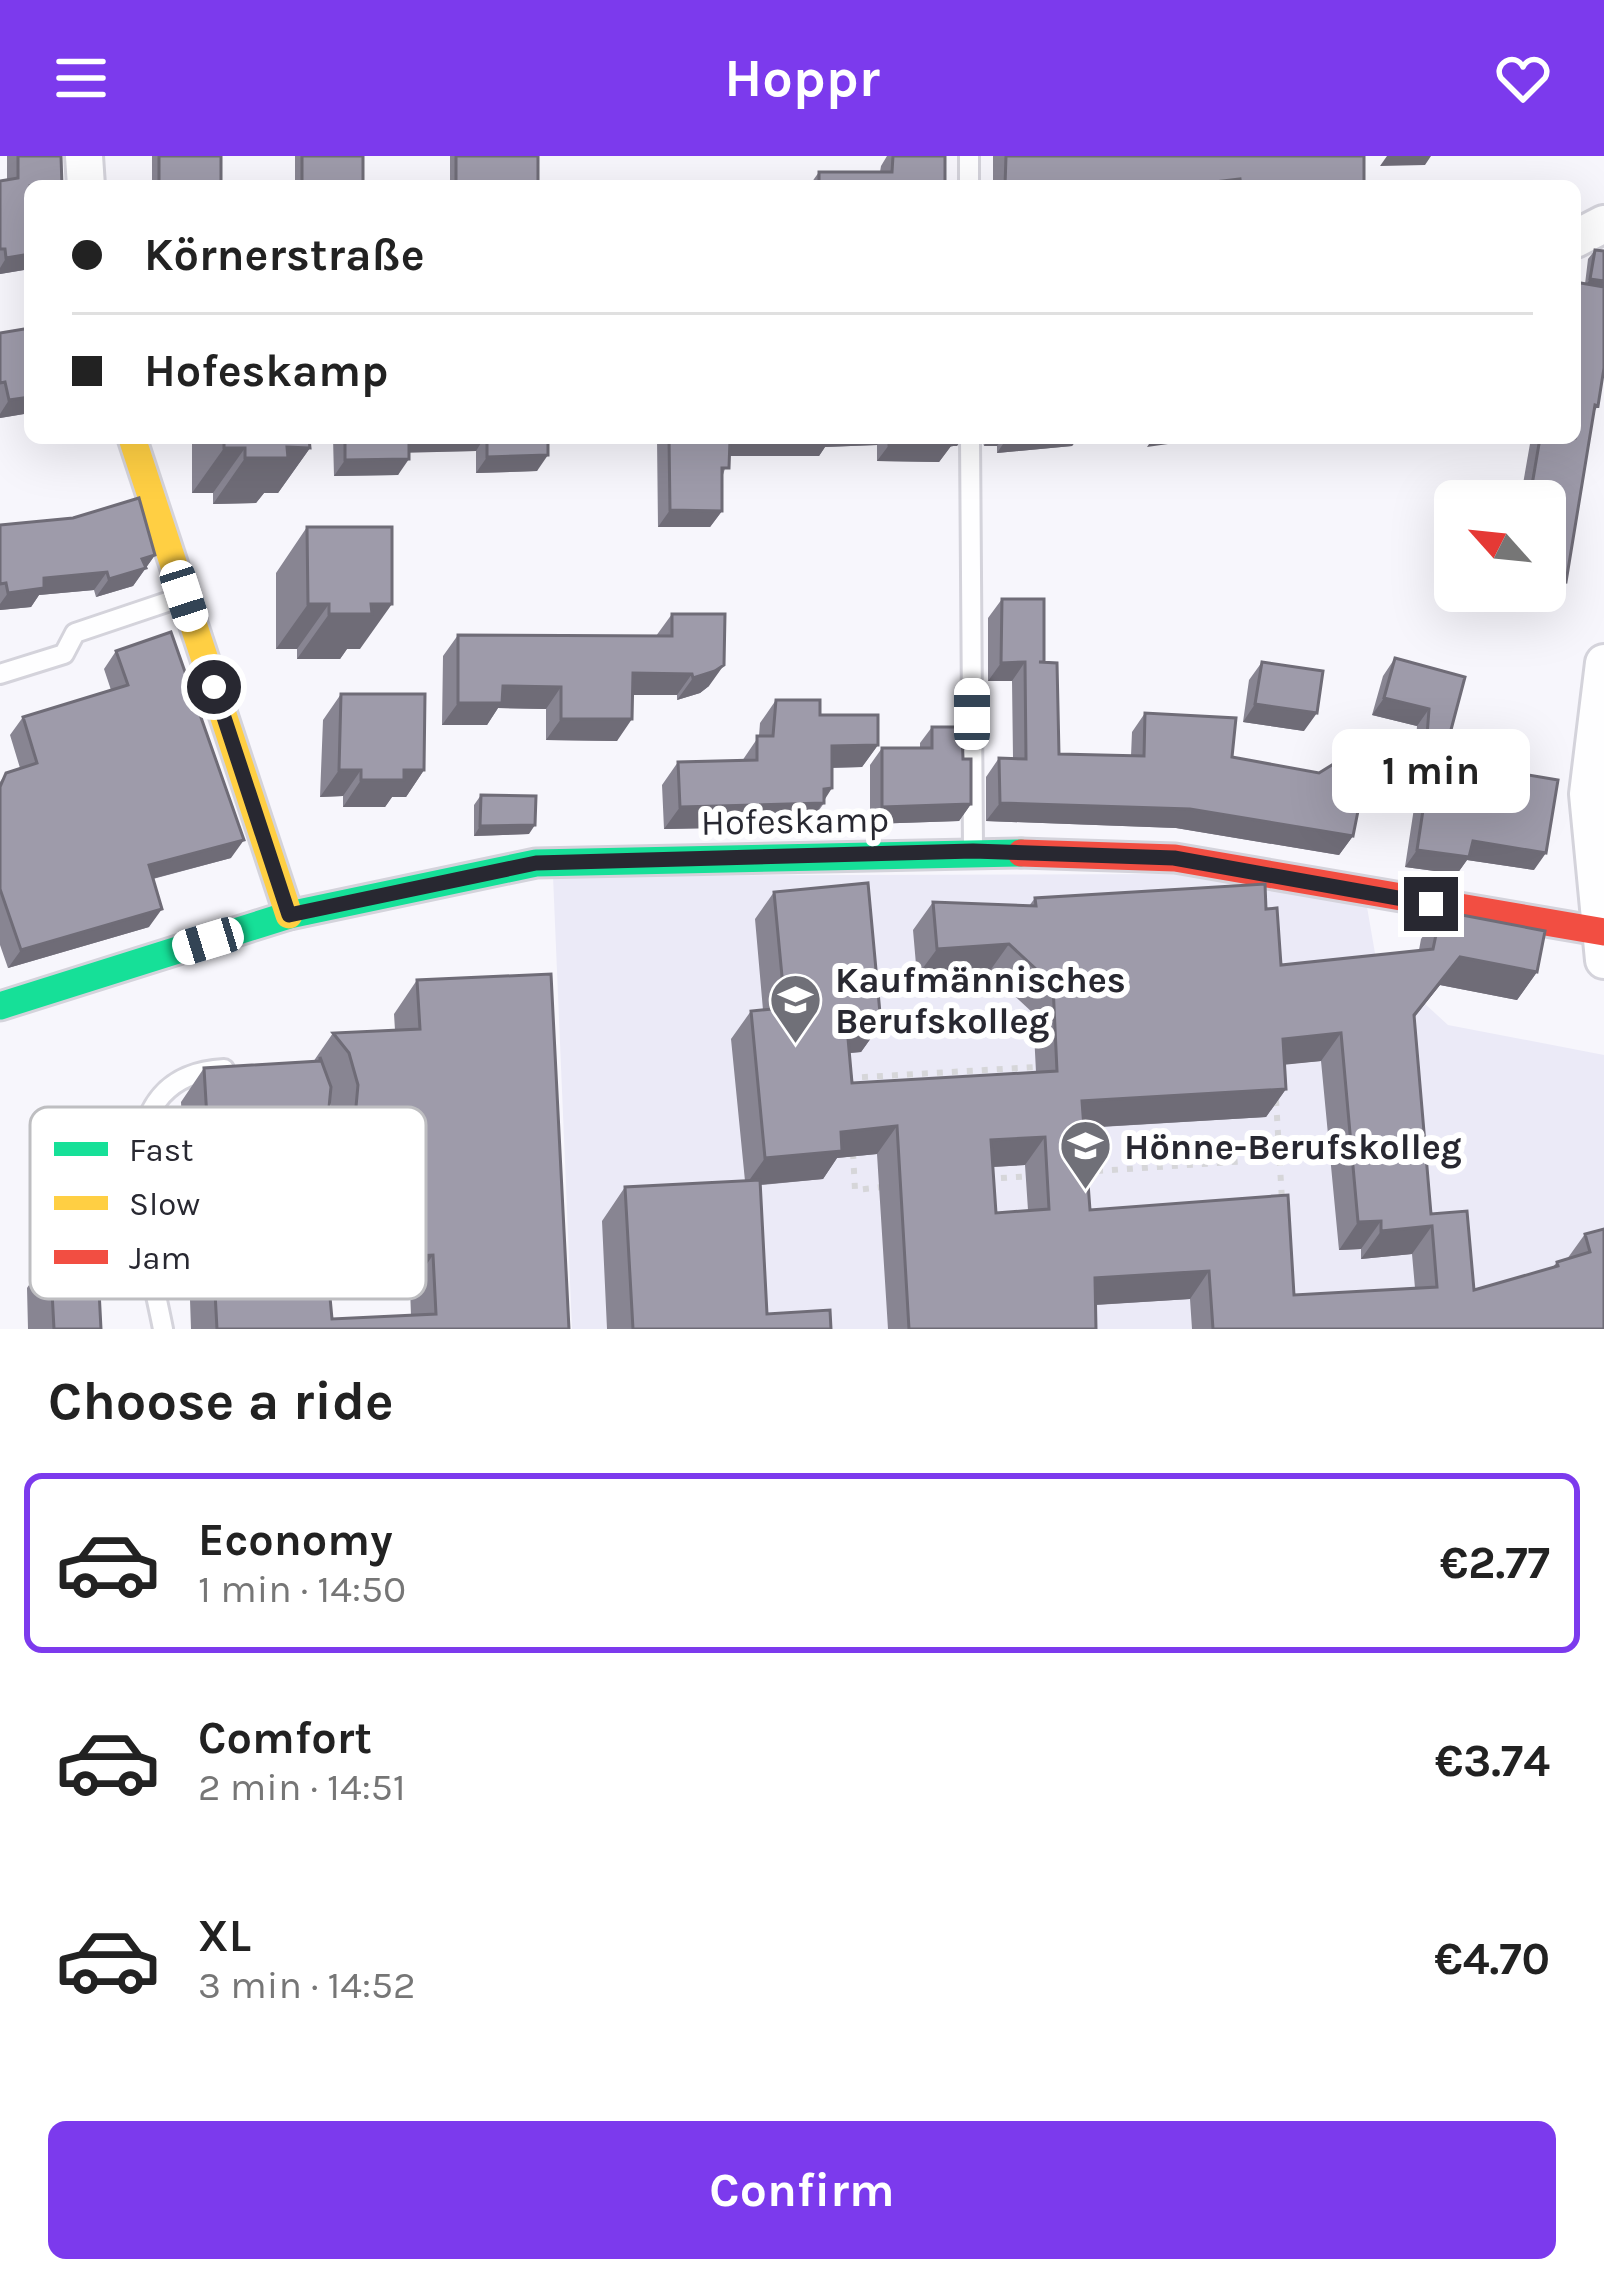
<!DOCTYPE html>
<html lang="en">
<head>
<meta charset="utf-8">
<style>
  body { margin:0; font-family:Karla,sans-serif; background:#f6f6f6; color:#222; height:100vh; display:flex; flex-direction:column; font-size:45px; white-space:nowrap }
  * { box-sizing:border-box; margin:0 }
  p { font-size:39px; color:#767676 }
  .icon { flex:none; width:66px; height:66px; fill:none; stroke:currentColor; stroke-width:2; stroke-linecap:round; stroke-linejoin:round }
  .map { position:relative; height:1173px; overflow:hidden }
  .drawer { display:flex; flex-direction:column; background:#fff; flex:1 }
  .drawer>* { flex:none }
  .hud { position:absolute; left:24px; top:24px; width:1557px; height:264px; border-radius:18px; box-shadow:0 12px 48px #0002; display:grid; align-content:center; height:264px; padding:0 48px; background:#fff }
  .needle { width:78px; rotate:297deg }
  .fabs { position:absolute; left:1434px; top:324px; display:grid; gap:24px }
  .fabs a { display:grid; place-items:center; width:132px; height:132px; border-radius:18px; background:#fff; box-shadow:0 12px 48px #0002; font-size:60px }
  .end { position:absolute; width:54px; height:54px; margin:-27px; border:15px solid #282831; background:#fff; box-shadow:0 0 0 6px #fff }
  .from { border-radius:50% }
  .bubble { position:absolute; height:84px; border-radius:18px; background:#fff; box-shadow:0 12px 48px #0002; font-size:39px; font-weight:700; line-height:84px; text-align:center }
  .car { position:absolute; width:36px; height:72px; margin:-36px -18px; border-radius:15px; box-shadow:0 0 9px 3px #0007; background:linear-gradient(#fff 24%,#345 0 40%,#fff 0 76%,#345 0 86%,#fff 0) }
  .hud b { display:flex; align-items:center; gap:42px; height:114px; font-size:45px }
  .hud b+b { border-top:3px solid #e0e0e0 }
  .hud i { width:30px; height:30px; background:#222 }
  ul { padding:0; list-style:none }
  li { display:flex; align-items:center; gap:36px; height:180px; margin:0 24px 18px; padding:0 24px; border:6px solid transparent; border-radius:18px }
  li div { flex:1 }
  li b { display:block; font-size:45px }
  li em { font-style:normal; font-weight:700 }
  li.selected { border-color:#7c3aed }
  li>.icon { width:108px; height:108px; stroke-width:1.5 }
  h2 { padding:0 48px; font-size:54px; line-height:144px }
  .cta { display:flex; gap:24px; margin-top:auto; padding:24px 48px }
  .cta a { flex:1; height:138px; border-radius:18px; background:#7c3aed; color:#fff; font-size:48px; font-weight:700; line-height:138px; text-align:center }
  header { display:flex; justify-content:space-between; align-items:center; height:156px; padding:0 48px; background:#7c3aed; color:#fff; font-size:54px; font-weight:700 }
  .map>svg:first-child { display:block }
  .built { fill:#ebeaf7 }
  .lines { fill:none; stroke-linecap:round; stroke-linejoin:round }
  .lane-casing { stroke:#d4d3db; stroke-width:24 }
  .street-casing { stroke:#d4d3db; stroke-width:42 }
  .fast-casing { stroke:#d4d3db; stroke-width:33 }
  .slow-casing { stroke:#d4d3db; stroke-width:33 }
  .jam-casing { stroke:#d4d3db; stroke-width:33 }
  .path { stroke:#d6d6d9; stroke-width:6; stroke-dasharray:6 9; stroke-linecap:butt }
  .lane { stroke:#fefeff; stroke-width:18 }
  .street { stroke:#fefeff; stroke-width:36 }
  .fast { stroke:#16e098; stroke-width:27 }
  .slow { stroke:#ffcf43; stroke-width:27 }
  .jam { stroke:#f24e42; stroke-width:27 }
  .wall { fill:#888592; fill-rule:evenodd }
  .shaded-wall { fill:#6f6c77 }
  .building { fill:#9e9baa; stroke:#6f6c77; stroke-width:3; fill-rule:evenodd }
  .route { stroke:#282831; stroke-width:15 }
  .labels { text-anchor:middle; stroke-width:12; stroke-linejoin:round; paint-order:stroke }
  .street-label { font-size:36px; fill:#282831; stroke:#fff }
  .poi-label { font-size:36px; font-weight:bold; fill:#282831; stroke:#fff; text-anchor:start }
  .key { fill:#fff; stroke:#bebec1; stroke-width:3 }
  .key-label { font-size:33px; fill:#282831 }
</style>
</head>
<body>
<header><svg class="icon" aria-label="menu" viewBox="0 0 24 24"><path d="M4 6h16M4 12h16M4 18h16"/></svg>Hoppr<svg class="icon" aria-label="heart" viewBox="0 0 24 24"><path d="M12 20l-8-8c-3-5 5-10 8-4 3-6 11-1 8 4z"/></svg></header>
<div class="map">
<svg width="1604" height="1173" viewBox="0 0 1604 1173">
  <rect width="100%" height="100%" fill="#f7f6fc"/>
  <path class="built" d="M1178,718L1367,751L1376,803L1448,869L1604,899V1173H572L553,720Z"/>
  <g class="lines">
    <defs>
      <path id="lane" d="M969,0V30
        M970,282L973,691
        M0,518L64,498L75,477L179,442
        M147,1089L232,1083
        M316,1100L312,1043L319,1014
        M163,1173C147,1090 94,920 224,913"/>
      <path id="street" d="M84,0L86,30
        M1575,83L1604,68
        M1604,507L1588,638L1604,804"/>
      <path id="fast" d="M0,850L289,759L536,707L1021,697"/>
      <path id="slow" d="M132,282L289,759"/>
      <path id="jam" d="M1021,697L1175,702L1604,776"/>
    </defs>
    <use href="#lane" class="lane-casing"/>
    <use href="#street" class="street-casing"/>
    <use href="#fast" class="fast-casing"/>
    <use href="#slow" class="slow-casing"/>
    <use href="#jam" class="jam-casing"/>
    <path class="path" d="M847,922L1036,911
      M1276,944L1282,1044
      M853,997L855,1034L883,1031
      M1082,1016L1279,1003
      M986,1023L1033,1020"/>
    <use href="#lane" class="lane"/>
    <use href="#street" class="street"/>
    <use href="#fast" class="fast"/>
    <use href="#slow" class="slow"/>
    <use href="#jam" class="jam"/>
  </g>
  <path class="wall" d="M7,0H61L30,30V113L0,118V25L7,24Z
    M152,0H221V30H152Z
    M295,0H363V30H295Z
    M450,0H538L537,30H450Z
    M887,0H945V30H809L819,16H880L881,10Z
    M993,0H1364V30H993Z
    M1595,94L1598,250L1593,257L1566,426L1553,443L1524,438L1525,435H1545V345H1520L1531,282H1575L1585,128L1588,103Z
    M0,177L30,257L0,262Z
    M192,282H309L310,292L278,337H264L256,347L213,348V337H192Z
    M333,282H548L537,315L476,317V295L409,296L398,319L334,320Z
    M657,282H962L957,290H951L939,306L877,305V289L825,291L819,300H729L722,322V355L710,371H658Z
    M982,282H1078L1072,290L997,297V290H984Z
    M0,369L155,399L133,430L96,441L94,434L39,439L31,451L0,454Z
    M307,371L360,493H347L340,503H297V493H276V417Z
    M1002,443L1044,506L1059,598L1131,600L1132,576L1145,557L1232,601L1353,680L1339,699L1176,672L986,665V621L999,602H1013L1012,525H988V462Z
    M672,458L709,530L700,537L677,544V539H632L617,585L546,584V553L498,552L487,569H442L443,500L458,479L656,480Z
    M116,495L231,702L153,723L149,771L8,812L0,789V626L6,617L20,612L10,579L23,561L111,534L104,513Z
    M1395,502L1448,585L1457,607L1534,714L1467,704L1457,718L1405,711L1416,639L1412,638L1417,570L1372,559L1383,520Z
    M1262,506L1304,575L1243,566L1249,524Z
    M341,538L424,614L406,641H392L385,651H343V640L320,641L323,564Z
    M776,544L820,559L878,589L862,611L832,612L824,647L808,670L664,673L662,629L678,606L742,605L759,580L760,567Z
    M932,571L963,603L971,648L959,665L870,668V609L882,592H920V587Z
    M481,639L529,678L474,680V649Z
    M774,736L881,868L861,896L849,897L852,927L1036,916L1033,857L989,816L917,820L913,774L933,746L1029,750L1035,742L1266,753L1281,809L1419,794L1421,783L1441,755L1537,816L1517,844L1440,829L1414,862L1431,1058L1474,1134L1552,1112L1557,1106L1567,1103L1585,1078L1604,1073V1173H1192L1190,1143L1096,1149V1173H888L877,998L837,1002L823,1023L761,1029L767,1158L831,1173H607L602,1065L625,1031L745,1025L731,883L751,855L763,854L755,763ZM1321,905L1339,1094L1361,1093V1103L1412,1098L1415,1132L1294,1139L1090,1054L1084,972L1266,961L1286,933L1285,908ZM1025,1009L1028,1054L996,1057L993,1011Z
    M417,824L569,1173H191L189,1115L212,1081L332,1163L411,1159L410,1133L330,1137L325,1061L334,963L330,945L322,1024L298,1058L187,1064L181,946L204,912L313,906L333,877L395,874L394,858Z
    M50,1098L101,1173H28L27,1132Z"/>
  <path class="shaded-wall" d="M1387,0H1431L1425,9L1380,10Z
    M1240,23L1235,30H1196L1197,28Z
    M30,98V113L0,118V112L6,102Z
    M1590,123L1604,125V135L1584,132Z
    M30,241V257L0,262V258L9,244Z
    M408,282H484L476,295L398,297Z
    M882,282L877,289L825,291L819,300H718L730,284Z
    M944,282H962L957,290H951L939,306L877,305L889,289Z
    M989,282H1003L997,290H984Z
    M1007,282H1078L1072,290L997,297Z
    M1153,282H1210L1147,291Z
    M287,291L310,292L278,337H264L256,347L213,348L245,302Z
    M224,292H245L213,337H192Z
    M548,299L537,315L476,317L487,301Z
    M409,303L398,319L334,320L345,304Z
    M1531,335L1550,340L1545,347V345H1524Z
    M670,354L722,355L710,371H658Z
    M155,399L133,430L96,441L109,423L142,403Z
    M107,416L94,434L39,439L31,451L0,454V448L8,437L44,422Z
    M1545,422L1566,426L1553,443L1524,438L1527,435H1545Z
    M308,448H329L297,493H276Z
    M371,448H392L360,493H347L340,503H297L329,458Z
    M1025,506L1012,525H988L1001,507Z
    M724,509L709,530L700,537L677,544L693,522Z
    M633,517L692,518L677,539H617Z
    M503,530L561,531L546,553L498,552L487,569H442L458,547Z
    M1384,542L1429,553L1417,570L1372,559Z
    M1255,548L1317,557L1304,575L1243,566Z
    M561,563H632L617,585L546,584Z
    M878,589L862,611L816,612L832,590Z
    M339,614H361L343,640L320,641Z
    M404,614H424L406,641H392L385,651H343L361,624Z
    M1424,621H1428L1416,639L1412,638Z
    M832,632L808,670L664,673L680,651Z
    M1000,647L1190,653L1353,680L1339,699L1176,672L986,665Z
    M971,648L959,665L870,668L882,651Z
    M535,669L529,678L474,680L480,670Z
    M244,684L231,702L136,727L149,709Z
    M1473,685L1546,697L1534,714L1467,704L1457,718L1405,711L1417,694Z
    M162,753L149,771L8,812L21,794Z
    M1009,788L989,816L917,820L937,793Z
    M1460,801L1537,816L1517,844L1440,829L1394,886L1414,859Z
    M881,868L861,896L827,899L847,871Z
    M1341,877L1321,905L1264,911L1283,883Z
    M1286,933L1266,961L1062,973L1082,945Z
    M897,970L877,998L837,1002L823,1023L745,1030L765,1002L841,976Z
    M1045,981L1025,1009L972,1012L991,984Z
    M322,1024L298,1058L187,1064L211,1030Z
    M1381,1065L1361,1093L1339,1094L1358,1066Z
    M1432,1070L1412,1098L1361,1103L1381,1075Z
    M433,1099L410,1133L330,1137L354,1103Z
    M1209,1115L1190,1143L1075,1150L1095,1122Z"/>
  <path class="building" d="M18,0H61L62,30H30V98L6,102L5,93H0V25L18,22Z
    M159,0H221V30H159Z
    M302,0H363V30H302Z
    M456,0H538V28L456,30Z
    M893,0H945V30H819V16H892Z
    M1006,0H1364V30H1241L1240,23L1197,28V30H1005Z
    M1595,94L1604,95V125L1590,123Z
    M1575,126L1604,131V212L1598,250L1595,249L1566,426L1545,422V372L1550,340L1531,335L1540,282H1575Z
    M30,172V241L9,244L5,226L0,227V177Z
    M224,282H309L310,292L287,291L288,302H245V292H224Z
    M345,282H409V303L345,304Z
    M487,282H548V299L487,301Z
    M669,282H830V283L730,284L729,312H722V355L670,354Z
    M889,282H951V289H889Z
    M139,342L155,399L142,403L146,412L109,423L107,416L44,422V432L8,437L6,427L0,428V369L73,362Z
    M307,371H392V448H371L372,458H329V448H308Z
    M1002,443H1044V506H1039L1057,507L1059,598L1144,600L1145,557L1236,562L1232,601L1319,617L1340,604L1367,610L1353,680L1190,653L1000,647L999,602L1026,603L1025,506L1001,507Z
    M672,458H725L724,509L715,515L693,522L692,518L633,517L632,563H561V531L503,530L502,547H458V479L672,480Z
    M171,476L244,684L149,709L162,753L21,794L0,733V631L6,617L37,607L23,561L128,529L116,495Z
    M1395,502L1465,521L1448,585L1461,587L1457,607L1558,624L1546,697L1473,685L1469,701L1417,694L1428,621H1424L1429,553L1384,542Z
    M1262,506L1323,515L1317,557L1255,548Z
    M341,538H425L424,614H404V624H361V614H339Z
    M776,544H820V559H878V589L832,590V632L824,633V647L680,651L678,606L757,604V580H773Z
    M932,571H962L963,603H971V648L882,651V592H932Z
    M481,639L536,640L535,669L480,670Z
    M868,727L881,868L847,871L852,927L1057,915L1053,829L1009,788L937,793L933,746L1036,750L1035,742L1265,728L1266,753L1277,752L1281,809L1433,793L1441,755L1545,775L1537,816L1460,801L1414,859L1431,1058L1467,1055L1474,1134L1558,1110L1557,1106L1590,1096L1585,1078L1604,1073V1173H1213L1209,1115L1095,1122L1096,1173H909L897,970L841,976L842,995L765,1002L751,855L785,852L774,736ZM1341,877L1358,1066L1381,1065V1075L1432,1070L1437,1131L1294,1139L1288,1039L1090,1054L1082,945L1286,933L1283,883ZM1045,981L1049,1053L996,1057L991,984Z
    M551,818L569,1173H217L212,1081L324,1076L332,1163L436,1158L433,1099L354,1103L349,1027L358,929L349,897L333,877L420,873L417,824Z
    M320,901L331,931L322,1024L211,1030L204,912L320,905Z
    M760,1024L767,1158L830,1154L831,1173H633L625,1031Z
    M97,1095L101,1173H54L50,1098Z"/>
  <g class="lines">
    <path class="route" d="M214,531L289,759L536,707L973,695L1174,702L1431,748"/>
  </g>
  <defs>
    <symbol id="school-pin" viewBox="-11 -11 22 30"><path d="M0 17L-7.5 6A9.5 9.5 0 1 1 7.5 6Z" fill="#707078" stroke="#fff"/><path d="M0-5L7-2L0 1L-7-2ZM-4 1L0 2.5L4 1V4Q0 6-4 4Z" fill="#fff"/></symbol>
  </defs>
  <g fill-rule="evenodd">
    <use href="#school-pin" x="766" y="814" width="59" height="81"/>
    <use href="#school-pin" x="1056" y="960" width="59" height="81"/>
  </g>
  <g class="labels">
    <g class="street-label">
      <text transform="translate(795 664) rotate(-1)" y="13">Hofeskamp</text>
    </g>
    <g class="poi-label">
      <text x="835" y="836">Kaufmännisches<tspan x="835" dy="41">Berufskolleg</tspan></text>
      <text x="1124" y="1003">Hönne-Berufskolleg</text>
    </g>
  </g>
  <rect x="30" y="951" width="396" height="192" rx="18" class="key"/>
  <rect x="54" y="986" width="54" height="14" fill="#16e098"/>
  <rect x="54" y="1040" width="54" height="14" fill="#ffcf43"/>
  <rect x="54" y="1094" width="54" height="14" fill="#f24e42"/>
  <g class="key-label">
    <text x="129" y="1005">Fast</text>
    <text x="129" y="1059">Slow</text>
    <text x="129" y="1113">Jam</text>
  </g>
</svg>
<div class="fabs">
<a><svg class="needle" viewBox="-14 -14 28 28"><path d="M0-13l5 13h-10z" fill="#e53935"/><path d="M0 13l5-13h-10z" fill="#767676"/></svg></a>
</div>
<i class="end from" style="left:214px;top:531px"></i>
<i class="end" style="left:1431px;top:748px"></i>
<div class="bubble" style="left:1332px;top:573px;width:198px">1 min</div>
<i class="car" style="left:184px;top:440px;rotate:162deg"></i>
<i class="car" style="left:972px;top:558px;rotate:0deg"></i>
<i class="car" style="left:208px;top:785px;rotate:253deg"></i>
<div class="hud">
<b><i class="from"></i>Körnerstraße</b>
<b><i></i>Hofeskamp</b>
</div>
</div>
<section class="drawer">
<h2>Choose a ride</h2>
<ul>
<li class="selected"><svg class="icon" aria-label="car" viewBox="0 0 24 24"><path d="M5 17H2v-5l4-1 3-4h7l3 4 3 1v5h-3M9 17h6M6 11h13"/><circle cx="7" cy="17" r="2"/><circle cx="17" cy="17" r="2"/></svg><div><b>Economy</b><p>1 min · 14:50</p></div><em>€2.77</em></li>
<li><svg class="icon" aria-label="car" viewBox="0 0 24 24"><path d="M5 17H2v-5l4-1 3-4h7l3 4 3 1v5h-3M9 17h6M6 11h13"/><circle cx="7" cy="17" r="2"/><circle cx="17" cy="17" r="2"/></svg><div><b>Comfort</b><p>2 min · 14:51</p></div><em>€3.74</em></li>
<li><svg class="icon" aria-label="car" viewBox="0 0 24 24"><path d="M5 17H2v-5l4-1 3-4h7l3 4 3 1v5h-3M9 17h6M6 11h13"/><circle cx="7" cy="17" r="2"/><circle cx="17" cy="17" r="2"/></svg><div><b>XL</b><p>3 min · 14:52</p></div><em>€4.70</em></li>
</ul>
<div class="cta"><a>Confirm</a></div>
</section>
</body>
</html>
